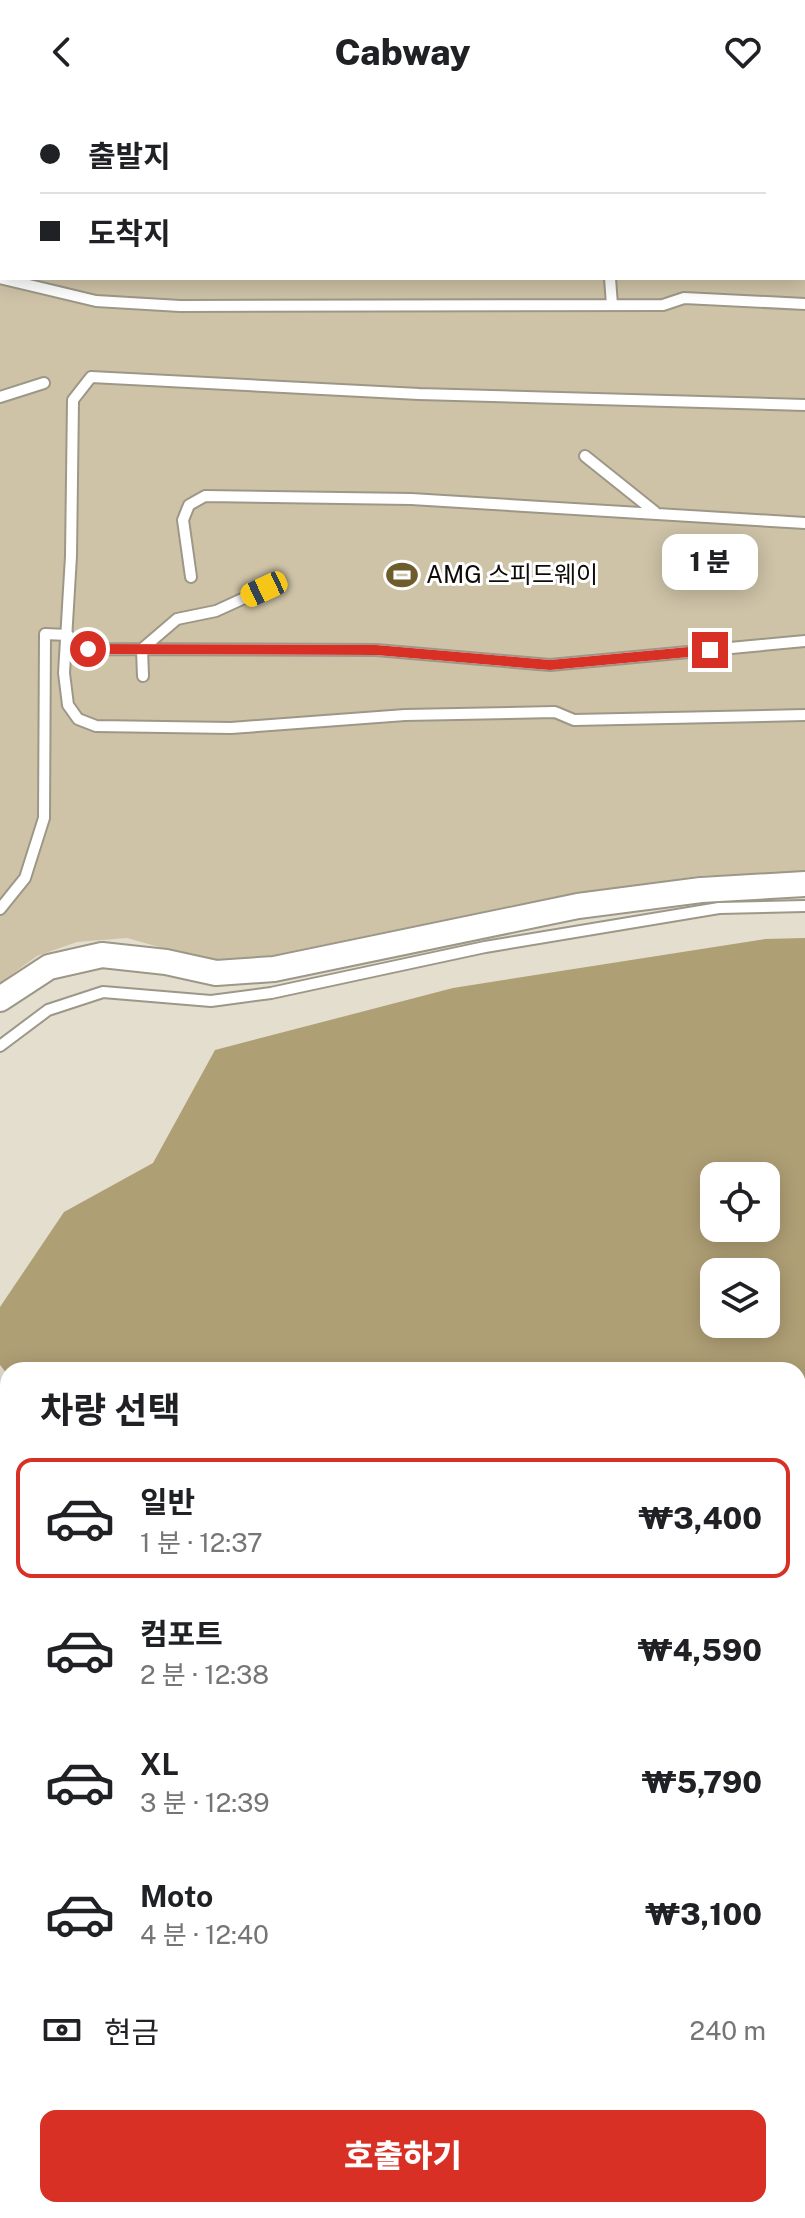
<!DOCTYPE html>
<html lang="ko">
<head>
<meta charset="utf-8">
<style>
  body { margin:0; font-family:"Public Sans","Noto Sans KR",sans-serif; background:#f6f6f6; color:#202124; height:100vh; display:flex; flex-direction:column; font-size:30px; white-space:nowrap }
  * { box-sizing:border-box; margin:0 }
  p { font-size:26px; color:#757577 }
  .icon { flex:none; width:44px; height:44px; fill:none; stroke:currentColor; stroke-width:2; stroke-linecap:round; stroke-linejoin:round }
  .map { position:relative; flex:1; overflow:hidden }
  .details { position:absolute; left:0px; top:1258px; width:806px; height:856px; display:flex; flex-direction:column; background:#fff; border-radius:24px 24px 0 0; box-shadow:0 4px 20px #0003 }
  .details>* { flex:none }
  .banner { position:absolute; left:0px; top:0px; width:806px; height:176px; box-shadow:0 4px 20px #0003; display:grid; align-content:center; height:176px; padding:0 40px; background:#fff }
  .tools { position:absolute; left:700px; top:1058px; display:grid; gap:16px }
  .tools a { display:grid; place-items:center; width:80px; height:80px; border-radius:16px; background:#fff; box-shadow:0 4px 20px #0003; font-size:40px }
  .end { position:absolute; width:36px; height:36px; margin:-18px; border:10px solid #d93025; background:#fff; box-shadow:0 0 0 4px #fff }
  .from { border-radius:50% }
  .bubble { position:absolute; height:56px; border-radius:16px; background:#fff; box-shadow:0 4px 20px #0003; font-size:26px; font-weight:800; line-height:56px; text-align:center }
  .car { position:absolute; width:24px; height:48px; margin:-24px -12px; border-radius:10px; box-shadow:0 0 6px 2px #0007; background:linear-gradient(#f5c518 24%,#345 0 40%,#f5c518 0 76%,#345 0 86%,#f5c518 0) }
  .banner b { display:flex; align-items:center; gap:28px; height:76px; font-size:30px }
  .banner b+b { border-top:2px solid #e0e0e0 }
  .banner i { width:20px; height:20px; background:#202124 }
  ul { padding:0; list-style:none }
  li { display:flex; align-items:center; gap:24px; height:120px; margin:0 16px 12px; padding:0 24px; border:4px solid transparent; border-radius:16px }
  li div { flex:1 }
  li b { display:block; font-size:30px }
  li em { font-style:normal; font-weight:800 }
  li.active { border-color:#d93025 }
  li>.icon { width:72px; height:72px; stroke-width:1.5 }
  h2 { padding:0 40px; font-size:36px; line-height:96px }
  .pay { display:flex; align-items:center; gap:20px; height:88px; padding:0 40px; font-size:30px }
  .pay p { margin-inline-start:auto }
  .primary-button { display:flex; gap:16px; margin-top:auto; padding:16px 40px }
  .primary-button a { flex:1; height:92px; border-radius:16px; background:#d93025; color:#fff; font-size:32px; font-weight:800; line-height:92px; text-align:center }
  header { display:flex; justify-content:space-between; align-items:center; height:104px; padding:0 40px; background:#fff; font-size:36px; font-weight:800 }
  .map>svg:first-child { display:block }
  .green { fill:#cec3a7 }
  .forest { fill:#af9f75; fill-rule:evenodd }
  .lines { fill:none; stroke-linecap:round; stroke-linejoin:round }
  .stream { stroke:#98885f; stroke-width:5 }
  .service-casing { stroke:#9d9788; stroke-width:14 }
  .minor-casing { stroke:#9d9788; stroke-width:24 }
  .tertiary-casing { stroke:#9d9788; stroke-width:28 }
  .path { stroke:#7c786d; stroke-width:3; stroke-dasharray:2 6; stroke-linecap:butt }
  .service { stroke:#fff; stroke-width:10 }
  .minor { stroke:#fff; stroke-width:20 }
  .tertiary { stroke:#fff; stroke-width:24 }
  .route { stroke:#d93025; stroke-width:10 }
  .labels { text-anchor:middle; stroke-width:6; stroke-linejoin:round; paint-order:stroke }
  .poi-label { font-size:24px; fill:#0e0b07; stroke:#fff; text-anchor:start }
</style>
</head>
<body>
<header><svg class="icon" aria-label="back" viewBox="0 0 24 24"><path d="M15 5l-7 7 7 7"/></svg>Cabway<svg class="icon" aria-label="heart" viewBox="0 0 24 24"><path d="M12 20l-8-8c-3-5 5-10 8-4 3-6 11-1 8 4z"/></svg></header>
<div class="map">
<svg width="805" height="2114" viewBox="0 0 805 2114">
  <rect width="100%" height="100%" fill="#e4dece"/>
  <path class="green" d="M0,66L2,174H804L805,115V768L698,772L515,801L223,861L127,834L77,838L37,852L0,879Z
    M0,1392L8,1401V2106H594L590,2114H0Z"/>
  <path class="forest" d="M371,0H805V45L804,2Z
    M805,834V2041L798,2037V1266H8V1271L0,1261V1203L64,1108L153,1059L215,946L453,884L765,835ZM714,1072H766V1124H714ZM714,1168H766V1220H714Z"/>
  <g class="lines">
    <path class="stream" d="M804,126H805
      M0,140H2"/>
    <defs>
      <path id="service" d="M804,157L805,156
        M0,174L96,197L180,202L663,201L684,194L805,200
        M610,174L612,201
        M0,293L44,279
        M805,301L419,290L91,273L73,296L71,452L64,569L68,601L78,615L96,622L231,624L405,611L555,608L574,616L805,611
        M585,352L655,408
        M191,473L183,416L189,401L205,392L411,395L805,419
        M67,545L376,546L550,561L805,537
        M143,572L142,545L177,515L216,507L264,485
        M0,805L25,774L44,714L45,530L68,531
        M0,942L48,906L103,888L211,897L271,889L485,843L719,804L805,802
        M0,1316L8,1326
        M0,1651L8,1652
        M798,2081L805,2083
        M591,2106L610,2114
        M374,2114L423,2106"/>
      <path id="minor" d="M0,42H2
        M804,102H805"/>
      <path id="tertiary" d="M0,895L49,863L102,851L166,858L216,869L274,865L578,802L701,786L805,780"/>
    </defs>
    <use href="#service" class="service-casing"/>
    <use href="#minor" class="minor-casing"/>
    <use href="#tertiary" class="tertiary-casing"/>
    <path class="path" d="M0,1788L8,1791
      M0,1859L8,1851
      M0,1894L8,1898
      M0,2028L8,2033
      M0,2072L8,2063
      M42,2114L59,2106"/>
    <use href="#service" class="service"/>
    <use href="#minor" class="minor"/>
    <use href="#tertiary" class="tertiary"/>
  </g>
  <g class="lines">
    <path class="route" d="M88,545L376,546L550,561L710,546"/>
  </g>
  <defs>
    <symbol id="stadium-bare" viewBox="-9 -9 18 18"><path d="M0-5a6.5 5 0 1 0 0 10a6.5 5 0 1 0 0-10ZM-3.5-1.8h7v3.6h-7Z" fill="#6e5c2a" stroke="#fff" stroke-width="2.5" paint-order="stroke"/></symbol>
  </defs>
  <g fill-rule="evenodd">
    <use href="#stadium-bare" x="380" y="449" width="44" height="44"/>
  </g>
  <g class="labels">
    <g class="poi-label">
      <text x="426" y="479">AMG 스피드웨이</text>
    </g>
  </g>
</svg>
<div class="tools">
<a><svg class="icon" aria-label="locate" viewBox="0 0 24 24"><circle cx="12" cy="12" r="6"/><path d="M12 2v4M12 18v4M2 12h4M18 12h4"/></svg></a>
<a><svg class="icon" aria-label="layers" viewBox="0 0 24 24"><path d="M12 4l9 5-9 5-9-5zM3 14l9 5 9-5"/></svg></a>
</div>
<i class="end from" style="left:88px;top:545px"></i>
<i class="end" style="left:710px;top:546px"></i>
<div class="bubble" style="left:662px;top:430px;width:96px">1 분</div>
<i class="car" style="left:264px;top:485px;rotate:245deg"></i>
<div class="banner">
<b><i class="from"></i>출발지</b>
<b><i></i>도착지</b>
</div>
<section class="details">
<h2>차량 선택</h2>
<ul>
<li class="active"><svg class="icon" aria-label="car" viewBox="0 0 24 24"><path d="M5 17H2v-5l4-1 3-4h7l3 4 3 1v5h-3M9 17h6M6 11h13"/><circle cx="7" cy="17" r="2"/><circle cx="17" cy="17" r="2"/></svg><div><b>일반</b><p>1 분 · 12:37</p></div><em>₩3,400</em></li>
<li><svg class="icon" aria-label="car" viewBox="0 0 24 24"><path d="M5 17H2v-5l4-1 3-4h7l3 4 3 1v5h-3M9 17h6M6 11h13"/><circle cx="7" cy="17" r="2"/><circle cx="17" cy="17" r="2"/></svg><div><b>컴포트</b><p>2 분 · 12:38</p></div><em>₩4,590</em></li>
<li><svg class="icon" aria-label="car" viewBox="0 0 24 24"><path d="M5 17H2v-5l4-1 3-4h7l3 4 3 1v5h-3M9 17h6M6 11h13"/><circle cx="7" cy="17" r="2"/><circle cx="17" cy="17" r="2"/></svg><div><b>XL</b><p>3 분 · 12:39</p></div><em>₩5,790</em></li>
<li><svg class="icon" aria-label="car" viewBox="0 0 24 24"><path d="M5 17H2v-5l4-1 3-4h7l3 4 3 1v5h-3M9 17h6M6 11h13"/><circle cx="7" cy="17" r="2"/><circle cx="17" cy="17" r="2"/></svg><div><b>Moto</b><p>4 분 · 12:40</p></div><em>₩3,100</em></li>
</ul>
<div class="pay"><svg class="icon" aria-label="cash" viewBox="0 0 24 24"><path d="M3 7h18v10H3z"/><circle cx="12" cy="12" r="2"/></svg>현금<p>240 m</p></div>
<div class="primary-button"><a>호출하기</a></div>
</section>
</div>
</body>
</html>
